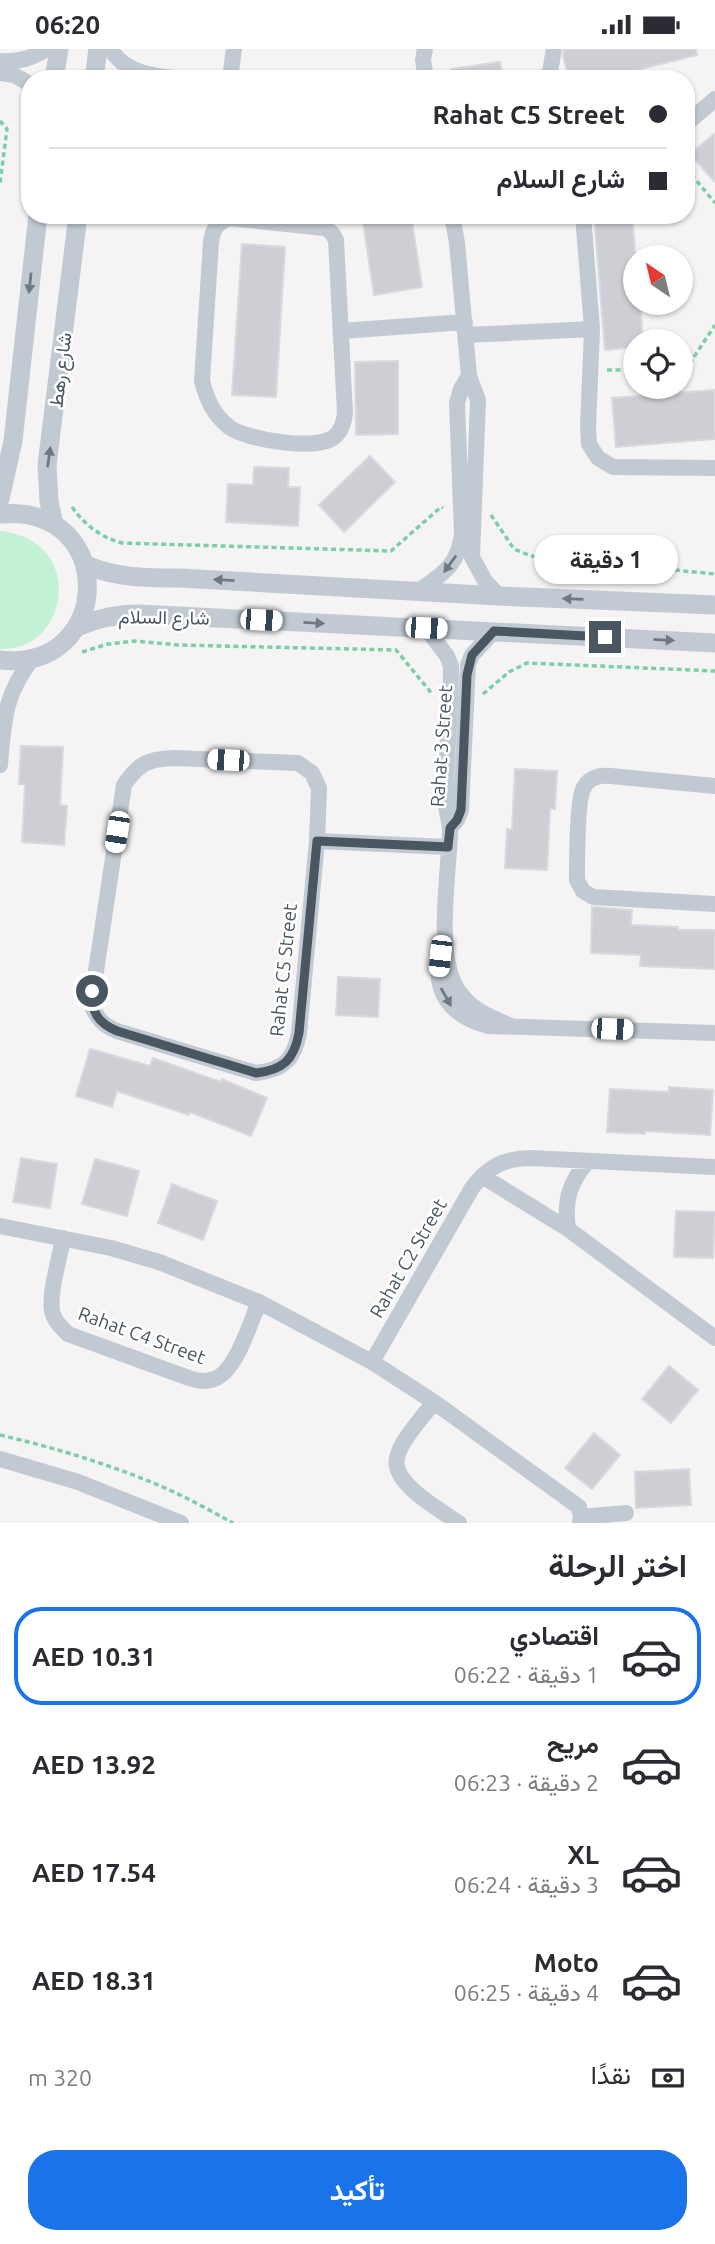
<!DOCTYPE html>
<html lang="ar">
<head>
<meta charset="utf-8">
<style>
  body { margin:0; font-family:Ubuntu,Vazirmatn,sans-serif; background:#f2f2f3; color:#2b2b33; direction:rtl; height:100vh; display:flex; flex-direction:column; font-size:26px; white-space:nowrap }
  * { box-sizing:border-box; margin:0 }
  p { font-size:23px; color:#7c7c81 }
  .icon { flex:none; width:38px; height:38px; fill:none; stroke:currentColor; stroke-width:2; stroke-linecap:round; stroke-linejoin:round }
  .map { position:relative; height:1474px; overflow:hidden; direction:ltr }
  .drawer { display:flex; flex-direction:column; background:#fff; flex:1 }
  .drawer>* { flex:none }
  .top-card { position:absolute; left:21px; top:21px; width:674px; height:154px; border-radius:28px; box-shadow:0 2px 5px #0004; direction:rtl; display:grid; align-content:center; height:154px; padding:0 28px; background:#fff }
  .needle { width:46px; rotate:325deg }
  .buttons { position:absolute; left:623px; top:196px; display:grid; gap:14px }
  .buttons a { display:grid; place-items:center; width:70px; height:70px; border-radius:50%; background:#fff; box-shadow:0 2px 5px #0004; font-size:35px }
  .end { position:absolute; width:32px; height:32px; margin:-16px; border:9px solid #4a5661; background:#fff; box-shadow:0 0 0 4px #fff }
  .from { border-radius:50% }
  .bubble { position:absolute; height:49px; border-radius:24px; background:#fff; box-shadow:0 2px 5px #0004; font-size:23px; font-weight:700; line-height:49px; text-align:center; direction:rtl }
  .car { position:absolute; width:21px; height:42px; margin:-21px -10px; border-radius:9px; box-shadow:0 0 5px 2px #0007; background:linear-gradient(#fff 24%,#345 0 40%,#fff 0 76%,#345 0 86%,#fff 0) }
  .top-card b { display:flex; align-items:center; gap:24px; height:66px; font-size:26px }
  .top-card b+b { border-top:2px solid #e1e1e2 }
  .top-card i { width:18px; height:18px; background:#2b2b33 }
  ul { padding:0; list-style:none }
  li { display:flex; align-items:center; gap:21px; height:98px; margin:0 14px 10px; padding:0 14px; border:4px solid transparent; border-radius:28px }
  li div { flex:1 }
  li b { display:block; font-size:26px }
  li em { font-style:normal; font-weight:700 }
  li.selected { border-color:#1a73e8 }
  li>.icon { width:63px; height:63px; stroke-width:1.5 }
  h2 { padding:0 28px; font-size:32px; line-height:84px }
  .pay { display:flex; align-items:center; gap:18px; height:77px; padding:0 28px; font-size:26px }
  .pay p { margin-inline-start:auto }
  .action { display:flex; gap:14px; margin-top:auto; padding:14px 28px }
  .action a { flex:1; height:80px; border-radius:28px; background:#1a73e8; color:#fff; font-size:28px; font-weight:700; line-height:80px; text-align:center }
  .status { display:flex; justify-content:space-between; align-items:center; height:49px; padding:0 35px; background:#fff; direction:ltr }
  .status svg { height:19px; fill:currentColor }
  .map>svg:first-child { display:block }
  .green { fill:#c3f1d5 }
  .building { fill:#cdcfd5; stroke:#d7d9de; stroke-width:2 }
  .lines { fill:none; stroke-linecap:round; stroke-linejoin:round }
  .path { stroke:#7ad0a6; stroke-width:3.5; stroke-dasharray:5 3.5; stroke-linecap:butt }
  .minor { stroke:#c1cad2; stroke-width:16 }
  .tertiary { stroke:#c1cad2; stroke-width:19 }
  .oneway { fill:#6e7983 }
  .route { stroke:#4a5661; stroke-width:9 }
  .labels { text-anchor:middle; stroke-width:5; stroke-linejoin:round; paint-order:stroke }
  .street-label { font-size:19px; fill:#4a5661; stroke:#fff }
</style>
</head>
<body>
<div class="status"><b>06:20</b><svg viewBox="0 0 49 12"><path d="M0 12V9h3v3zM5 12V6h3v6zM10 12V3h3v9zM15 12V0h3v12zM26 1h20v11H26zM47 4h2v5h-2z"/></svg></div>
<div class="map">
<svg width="715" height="1474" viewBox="0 0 715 1474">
  <rect width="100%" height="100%" fill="#f5f3f3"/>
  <path class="green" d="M0,482C88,491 68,604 0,600Z"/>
  <path class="building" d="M564,0H696L697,6L600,30H569L563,7Z
    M500,13L503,30H451V20Z
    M715,84V133L690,105Z
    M362,166H411L422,238L374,246Z
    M594,166H632L635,203V254H640L643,292H635V298L605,301Z
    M242,195L285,198L276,348L232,346Z
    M398,312V385L356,386L355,313Z
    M715,341V390L616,398L612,349Z
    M370,407L395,433L344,483L319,456Z
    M254,418L289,419L288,438H300L298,477L226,473L228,435L253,436Z
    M21,697L63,698L60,756L67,757L64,796L22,793L25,735H19Z
    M515,720L557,722L555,760H550L547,821L505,819L507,780L512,781Z
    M592,858L632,861L631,876L678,878V881H715V920L640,917L641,906L591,904Z
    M338,928L380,930L378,968L336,966Z
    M90,1000L150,1017L153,1009L221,1033L222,1030L267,1049L251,1087L190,1063L189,1066L117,1042L112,1058L76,1047Z
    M669,1038L713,1041L710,1086L645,1082V1085L607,1083L610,1040L669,1043Z
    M21,1109L57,1115L50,1159L13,1153Z
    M95,1110L139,1122L127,1167L82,1155Z
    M172,1135L217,1152L203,1191L158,1174Z
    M676,1162L715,1163L713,1209L674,1208Z
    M669,1317L698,1341L671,1374L642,1350Z
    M594,1384L620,1406L592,1440L565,1419Z
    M689,1420L691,1456L636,1459L635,1423Z"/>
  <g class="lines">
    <path class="path" d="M0,72L7,80L0,134
      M686,119L715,154
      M681,318L692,311L715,276
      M607,321H635
      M72,458C85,476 100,488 122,494L391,502L441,458L443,459
      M491,466L514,500L531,507L715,525
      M82,603L108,595L135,592L178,596L396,601L433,646
      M483,645L509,623L527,614L715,622
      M0,1386C56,1399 112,1416 165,1439C188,1449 211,1462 233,1474"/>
    <path class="minor" d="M111,0C123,24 156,27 179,30
      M425,0L423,11L426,30
      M0,12C18,13 31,10 46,0
      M0,24L14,26L30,35
      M230,30L234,0
      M552,30L550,23L554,0
      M686,75L715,50
      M452,166L457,194L469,327L478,351L472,508L485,532L499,547
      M583,166L592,280L588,378L589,395L598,409L613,418L715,419
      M229,169L325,179L332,184L336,191L345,364C344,373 342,382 334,388C317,402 246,391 229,378C213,365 207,351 202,332L211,193C213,179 217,174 229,169Z
      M341,282L465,273
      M466,286L592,280
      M420,541C444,524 458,516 462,485L457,354L461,340L469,327
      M426,579L447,607L451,617C451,661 446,706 446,750C445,761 450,772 450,782C449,824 436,899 455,936C466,958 487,967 509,976
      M174,709L298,714L312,724L319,739L317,792L299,984C294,1011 283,1021 256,1024L117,982C103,976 97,970 91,955L124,736C139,714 148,710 174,709Z
      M0,716C4,671 4,647 32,610
      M715,737L611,727C599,726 589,728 583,740C577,753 577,813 577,831L583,842L593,848L715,855
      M450,779L457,771L461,761L468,616L472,606L494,582
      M317,792L448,798
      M441,902C431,942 450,967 488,977L715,984
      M482,1127L568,1180L715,1289
      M0,1177L111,1199L159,1213L259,1253L372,1313L434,1353L579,1458L581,1468L580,1474
      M568,1180C564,1152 569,1134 588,1112
      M63,1189C60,1209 49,1242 52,1262C54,1272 61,1278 68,1285L186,1328C195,1331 204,1334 214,1330C236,1323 250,1274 259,1253
      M372,1313L472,1139C488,1118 504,1109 531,1109L715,1118
      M434,1353C423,1368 400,1392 397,1409C391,1434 440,1461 459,1474
      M0,1410L78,1433L181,1474
      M581,1468L626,1464"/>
    <path class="tertiary" d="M54,30L59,0
      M94,30L98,0
      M0,450L13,392L38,166
      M0,465C119,454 114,624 0,611
      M54,475L49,452L47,416L78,166
      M86,516C117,529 146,529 180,529L499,547L715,556
      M77,578C98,569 116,565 139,565L715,594"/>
  </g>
  <defs><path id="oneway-solid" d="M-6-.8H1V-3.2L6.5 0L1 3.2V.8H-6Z" transform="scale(1.75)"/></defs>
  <g class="oneway">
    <use href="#oneway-solid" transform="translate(30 234) rotate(96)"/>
    <use href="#oneway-solid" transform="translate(49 408) rotate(-82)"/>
    <use href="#oneway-solid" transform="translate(450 515) rotate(126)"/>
    <use href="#oneway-solid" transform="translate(224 531) rotate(-177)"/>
    <use href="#oneway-solid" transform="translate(573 550) rotate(-178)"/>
    <use href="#oneway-solid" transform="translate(314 574) rotate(3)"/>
    <use href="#oneway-solid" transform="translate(664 591) rotate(3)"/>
    <use href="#oneway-solid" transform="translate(446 948) rotate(61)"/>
  </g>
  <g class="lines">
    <path class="route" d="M92,942C91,963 98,974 117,982L256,1024C283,1021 294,1011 299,984L317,792L448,798L450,779L457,771L461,761L467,626L472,606L494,582L605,588"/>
  </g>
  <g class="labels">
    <g class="street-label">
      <text transform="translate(60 321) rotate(-83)" y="7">شارع رهط</text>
      <text transform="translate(164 568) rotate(1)" y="7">شارع السلام</text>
      <text transform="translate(441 697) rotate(-86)" y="7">Rahat 3 Street</text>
      <text transform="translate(283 921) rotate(-84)" y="7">Rahat C5 Street</text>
      <text transform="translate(408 1209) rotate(-60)" y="7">Rahat C2 Street</text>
      <text transform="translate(142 1286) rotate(20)" y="7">Rahat C4 Street</text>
    </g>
  </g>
</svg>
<div class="buttons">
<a><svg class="needle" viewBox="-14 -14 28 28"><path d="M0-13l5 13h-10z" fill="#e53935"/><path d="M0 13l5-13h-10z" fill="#7c7c81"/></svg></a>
<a><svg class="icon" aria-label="locate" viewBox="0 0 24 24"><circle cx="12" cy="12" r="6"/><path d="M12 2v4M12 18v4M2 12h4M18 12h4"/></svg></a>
</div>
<i class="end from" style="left:92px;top:942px"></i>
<i class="end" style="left:605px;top:588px"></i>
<div class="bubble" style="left:534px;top:486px;width:144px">1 دقيقة</div>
<i class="car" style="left:261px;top:571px;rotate:93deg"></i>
<i class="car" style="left:426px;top:579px;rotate:92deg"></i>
<i class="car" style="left:228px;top:711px;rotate:272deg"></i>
<i class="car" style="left:117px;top:783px;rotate:189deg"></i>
<i class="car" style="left:440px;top:907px;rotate:186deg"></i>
<i class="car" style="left:612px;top:980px;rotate:92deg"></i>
<div class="top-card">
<b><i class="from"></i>Rahat C5 Street</b>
<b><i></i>شارع السلام</b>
</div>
</div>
<section class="drawer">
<h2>اختر الرحلة</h2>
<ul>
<li class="selected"><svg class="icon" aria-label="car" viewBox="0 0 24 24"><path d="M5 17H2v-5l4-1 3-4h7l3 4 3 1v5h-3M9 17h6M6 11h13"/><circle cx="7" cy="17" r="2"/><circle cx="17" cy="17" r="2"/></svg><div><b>اقتصادي</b><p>1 دقيقة · 06:22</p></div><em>AED 10.31</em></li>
<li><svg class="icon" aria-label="car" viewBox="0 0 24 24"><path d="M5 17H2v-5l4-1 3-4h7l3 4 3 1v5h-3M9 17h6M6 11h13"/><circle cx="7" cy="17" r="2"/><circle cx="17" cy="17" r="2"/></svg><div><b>مريح</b><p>2 دقيقة · 06:23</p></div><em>AED 13.92</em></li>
<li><svg class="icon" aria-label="car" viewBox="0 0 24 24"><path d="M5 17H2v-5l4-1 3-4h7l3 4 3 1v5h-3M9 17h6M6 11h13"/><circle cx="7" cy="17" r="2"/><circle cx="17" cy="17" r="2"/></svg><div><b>XL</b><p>3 دقيقة · 06:24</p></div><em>AED 17.54</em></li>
<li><svg class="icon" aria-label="car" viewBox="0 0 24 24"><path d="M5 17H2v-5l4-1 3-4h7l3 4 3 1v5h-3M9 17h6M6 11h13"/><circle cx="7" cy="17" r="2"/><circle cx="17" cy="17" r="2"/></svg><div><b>Moto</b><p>4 دقيقة · 06:25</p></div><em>AED 18.31</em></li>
</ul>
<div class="pay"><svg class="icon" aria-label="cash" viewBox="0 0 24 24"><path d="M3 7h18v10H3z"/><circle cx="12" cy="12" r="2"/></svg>نقدًا<p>320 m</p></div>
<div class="action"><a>تأكيد</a></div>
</section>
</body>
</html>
